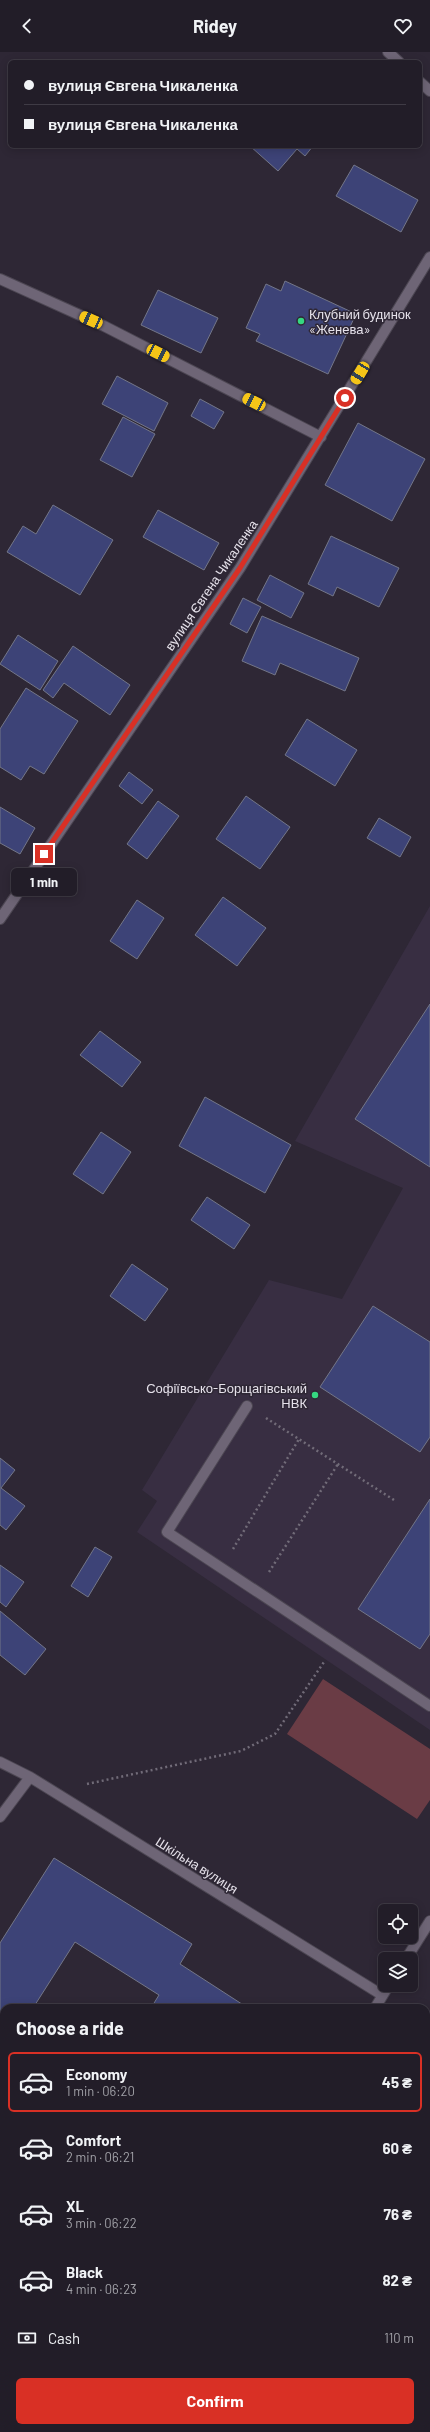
<!DOCTYPE html>
<html lang="en">
<head>
<meta charset="utf-8">
<style>
  body { margin:0; font-family:Barlow,sans-serif; background:#2e2a34; color:#f1f3f6; height:100vh; display:flex; flex-direction:column; font-size:15px; white-space:nowrap }
  * { box-sizing:border-box; margin:0 }
  p { font-size:13px; color:#a2a2a8 }
  .icon { flex:none; width:22px; height:22px; fill:none; stroke:currentColor; stroke-width:2; stroke-linecap:round; stroke-linejoin:round }
  .map { position:relative; flex:1; overflow:hidden }
  .side { position:absolute; left:0px; top:1952px; width:430px; height:428px; display:flex; flex-direction:column; background:#221d28; border-radius:12px 12px 0 0; box-shadow:0 2px 10px #0003,0 0 0 1px #3f3b45 }
  .side>* { flex:none }
  .banner { position:absolute; left:8px; top:8px; width:414px; height:88px; border-radius:6px; box-shadow:0 2px 10px #0003,0 0 0 1px #3f3b45; display:grid; align-content:center; height:88px; padding:0 16px; background:#221d28 }
  .controls { position:absolute; left:378px; top:1852px; display:grid; gap:8px }
  .controls a { display:grid; place-items:center; width:40px; height:40px; border-radius:6px; background:#221d28; box-shadow:0 2px 10px #0003,0 0 0 1px #3f3b45; font-size:20px }
  .end { position:absolute; width:18px; height:18px; margin:-9px; border:5px solid #d93025; background:#fff; box-shadow:0 0 0 2px #fff }
  .from { border-radius:50% }
  .bubble { position:absolute; height:28px; border-radius:6px; background:#221d28; box-shadow:0 2px 10px #0003,0 0 0 1px #3f3b45; font-size:13px; font-weight:700; line-height:28px; text-align:center }
  .car { position:absolute; width:12px; height:24px; margin:-12px -6px; border-radius:5px; box-shadow:0 0 3px 1px #0007; background:linear-gradient(#f5c518 24%,#345 0 40%,#f5c518 0 76%,#345 0 86%,#f5c518 0) }
  .banner b { display:flex; align-items:center; gap:14px; height:38px; font-size:15px }
  .banner b+b { border-top:1px solid #3f3b45 }
  .banner i { width:10px; height:10px; background:#f1f3f6 }
  ul { padding:0; list-style:none }
  li { display:flex; align-items:center; gap:12px; height:60px; margin:0 8px 6px; padding:0 8px; border:2px solid transparent; border-radius:6px }
  li div { flex:1 }
  li b { display:block; font-size:15px }
  li em { font-style:normal; font-weight:700 }
  li.on { border-color:#d93025 }
  li>.icon { width:36px; height:36px; stroke-width:1.5 }
  h2 { padding:0 16px; font-size:18px; line-height:48px }
  .pay { display:flex; align-items:center; gap:10px; height:44px; padding:0 16px; font-size:15px }
  .pay p { margin-inline-start:auto }
  .action { display:flex; gap:8px; margin-top:auto; padding:8px 16px }
  .action a { flex:1; height:46px; border-radius:6px; background:#d93025; color:#fff; font-size:16px; font-weight:700; line-height:46px; text-align:center }
  header { display:flex; justify-content:space-between; align-items:center; height:52px; padding:0 16px; background:#221d28; font-size:18px; font-weight:700 }
  .map>svg:first-child { display:block }
  .built { fill:#382e42 }
  .green { fill:#6a3c45 }
  .building { fill:#3d4377; stroke:#737688 }
  .lines { fill:none; stroke-linecap:round; stroke-linejoin:round }
  .minor-casing { stroke:#4c4652; stroke-width:12 }
  .path { stroke:#716b78; stroke-width:2.5; stroke-dasharray:2 3; stroke-linecap:butt }
  .minor { stroke:#6e6576; stroke-width:10 }
  .route { stroke:#d93025; stroke-width:5 }
  .poi-dot { fill:#35d881; stroke:#2e2735; stroke-width:1.5 }
  .labels { text-anchor:middle; stroke-width:3; stroke-linejoin:round; paint-order:stroke }
  .poi-label { font-size:13px; fill:#e5e1ea; stroke:#2e2735; text-anchor:start }
  .street-label { font-size:13px; fill:#e5e1ea; stroke:#2e2735 }
</style>
</head>
<body>
<header><svg class="icon" aria-label="back" viewBox="0 0 24 24"><path d="M15 5l-7 7 7 7"/></svg>Ridey<svg class="icon" aria-label="heart" viewBox="0 0 24 24"><path d="M12 20l-8-8c-3-5 5-10 8-4 3-6 11-1 8 4z"/></svg></header>
<div class="map">
<svg width="430" height="2380" viewBox="0 0 430 2380">
  <rect width="100%" height="100%" fill="#2e2735"/>
  <path class="built" d="M430,854V1678L137,1480L157,1449L142,1438L269,1228L342,1247L403,1136L295,1089Z"/>
  <path class="green" d="M323,1627L430,1697V1748L417,1767L287,1682Z"/>
  <path class="building" d="M250,94H313L305,104L297,97L278,119Z
    M354,113L418,148L401,180L336,144Z
    M285,229L356,262L328,322L256,289L260,282L246,276L266,232L281,239Z
    M158,238L218,266L201,301L141,273Z
    M117,324L168,351L154,379L102,352Z
    M200,347L224,360L214,377L191,364Z
    M123,365L155,382L132,425L100,408Z
    M358,371L425,407L392,469L325,433Z
    M53,453L113,488L80,543L7,500L23,474L36,482Z
    M158,458L219,491L204,518L143,485Z
    M331,484L399,516L379,555L337,535L333,544L308,532Z
    M270,523L304,541L291,566L257,548Z
    M243,546L261,555L247,581L230,572Z
    M262,564L359,606L345,639L280,611L275,623L242,609Z
    M18,583L58,609L40,638L0,612Z
    M73,594L130,633L110,663L64,631L53,646L43,638Z
    M26,636L78,669L44,722L30,714L21,728L0,715V677Z
    M307,667L357,698L335,734L285,703Z
    M129,720L153,738L142,752L119,734Z
    M246,744L290,775L260,817L216,787Z
    M158,749L179,764L147,807L127,792Z
    M0,755L35,776L20,802L0,791Z
    M379,766L411,785L400,805L367,786Z
    M223,845L266,876L237,914L195,883Z
    M137,848L164,866L137,907L110,889Z
    M430,952V1115L355,1067Z
    M100,979L141,1010L122,1035L80,1003Z
    M205,1045L291,1093L265,1141L179,1094Z
    M101,1080L131,1100L103,1142L73,1122Z
    M207,1145L250,1173L234,1197L191,1168Z
    M132,1212L168,1237L145,1269L110,1244Z
    M373,1254L430,1290V1385L420,1400L320,1335Z
    M0,1406L15,1418L1,1436L25,1454L6,1478L0,1473Z
    M430,1447V1582L420,1597L358,1557Z
    M95,1495L112,1505L88,1545L71,1534Z
    M0,1513L24,1530L6,1555L0,1550Z
    M0,1559L46,1597L25,1623L0,1603Z
    M54,1806L192,1892L180,1912L248,1956H151L159,1943L75,1890L33,1956H4V2002L0,2008V1891Z
    M426,1959L430,1961L426,1973Z
    M279,2376H311L313,2380H281Z"/>
  <g class="lines">
    <defs>
      <path id="minor" d="M388,0L399,10
        M420,30L430,39
        M0,227L104,274L321,385
        M0,867L240,516L430,205
        M247,1354L167,1480L430,1654
        M0,1710L30,1725L382,1943
        M0,1765L30,1725
        M406,1907L430,1869
        M375,1956L389,1933"/>
    </defs>
    <use href="#minor" class="minor-casing"/>
    <path class="path" d="M266,1366L394,1448
      M233,1497L299,1387
      M269,1520L338,1412
      M87,1732L241,1699L275,1682L324,1610"/>
    <use href="#minor" class="minor"/>
  </g>
  <g class="lines">
    <path class="route" d="M44,802L240,516L345,346"/>
  </g>
  <g class="poi-dot">
    <circle cx="301" cy="269" r="4"/>
    <circle cx="315" cy="1343" r="4"/>
  </g>
  <g class="labels">
    <g class="poi-label">
      <text x="309" y="267">Клубний будинок<tspan x="309" dy="15">«Женева»</tspan></text>
      <text x="307" y="1341" text-anchor="end">Софіївсько-Борщагівський<tspan x="307" dy="15">НВК</tspan></text>
    </g>
    <g class="street-label">
      <text transform="translate(211 533) rotate(-56)" y="5">вулиця Євгена Чикаленка</text>
      <text transform="translate(197 1813) rotate(32)" y="5">Шкільна вулиця</text>
    </g>
  </g>
</svg>
<div class="controls">
<a><svg class="icon" aria-label="locate" viewBox="0 0 24 24"><circle cx="12" cy="12" r="6"/><path d="M12 2v4M12 18v4M2 12h4M18 12h4"/></svg></a>
<a><svg class="icon" aria-label="layers" viewBox="0 0 24 24"><path d="M12 4l9 5-9 5-9-5zM3 14l9 5 9-5"/></svg></a>
</div>
<i class="end from" style="left:345px;top:346px"></i>
<i class="end" style="left:44px;top:802px"></i>
<div class="bubble" style="left:11px;top:816px;width:66px">1 min</div>
<i class="car" style="left:91px;top:268px;rotate:294deg"></i>
<i class="car" style="left:158px;top:301px;rotate:117deg"></i>
<i class="car" style="left:360px;top:321px;rotate:211deg"></i>
<i class="car" style="left:254px;top:350px;rotate:297deg"></i>
<div class="banner">
<b><i class="from"></i>вулиця Євгена Чикаленка</b>
<b><i></i>вулиця Євгена Чикаленка</b>
</div>
<section class="side">
<h2>Choose a ride</h2>
<ul>
<li class="on"><svg class="icon" aria-label="car" viewBox="0 0 24 24"><path d="M5 17H2v-5l4-1 3-4h7l3 4 3 1v5h-3M9 17h6M6 11h13"/><circle cx="7" cy="17" r="2"/><circle cx="17" cy="17" r="2"/></svg><div><b>Economy</b><p>1 min · 06:20</p></div><em>45 ₴</em></li>
<li><svg class="icon" aria-label="car" viewBox="0 0 24 24"><path d="M5 17H2v-5l4-1 3-4h7l3 4 3 1v5h-3M9 17h6M6 11h13"/><circle cx="7" cy="17" r="2"/><circle cx="17" cy="17" r="2"/></svg><div><b>Comfort</b><p>2 min · 06:21</p></div><em>60 ₴</em></li>
<li><svg class="icon" aria-label="car" viewBox="0 0 24 24"><path d="M5 17H2v-5l4-1 3-4h7l3 4 3 1v5h-3M9 17h6M6 11h13"/><circle cx="7" cy="17" r="2"/><circle cx="17" cy="17" r="2"/></svg><div><b>XL</b><p>3 min · 06:22</p></div><em>76 ₴</em></li>
<li><svg class="icon" aria-label="car" viewBox="0 0 24 24"><path d="M5 17H2v-5l4-1 3-4h7l3 4 3 1v5h-3M9 17h6M6 11h13"/><circle cx="7" cy="17" r="2"/><circle cx="17" cy="17" r="2"/></svg><div><b>Black</b><p>4 min · 06:23</p></div><em>82 ₴</em></li>
</ul>
<div class="pay"><svg class="icon" aria-label="cash" viewBox="0 0 24 24"><path d="M3 7h18v10H3z"/><circle cx="12" cy="12" r="2"/></svg>Cash<p>110 m</p></div>
<div class="action"><a>Confirm</a></div>
</section>
</div>
</body>
</html>
